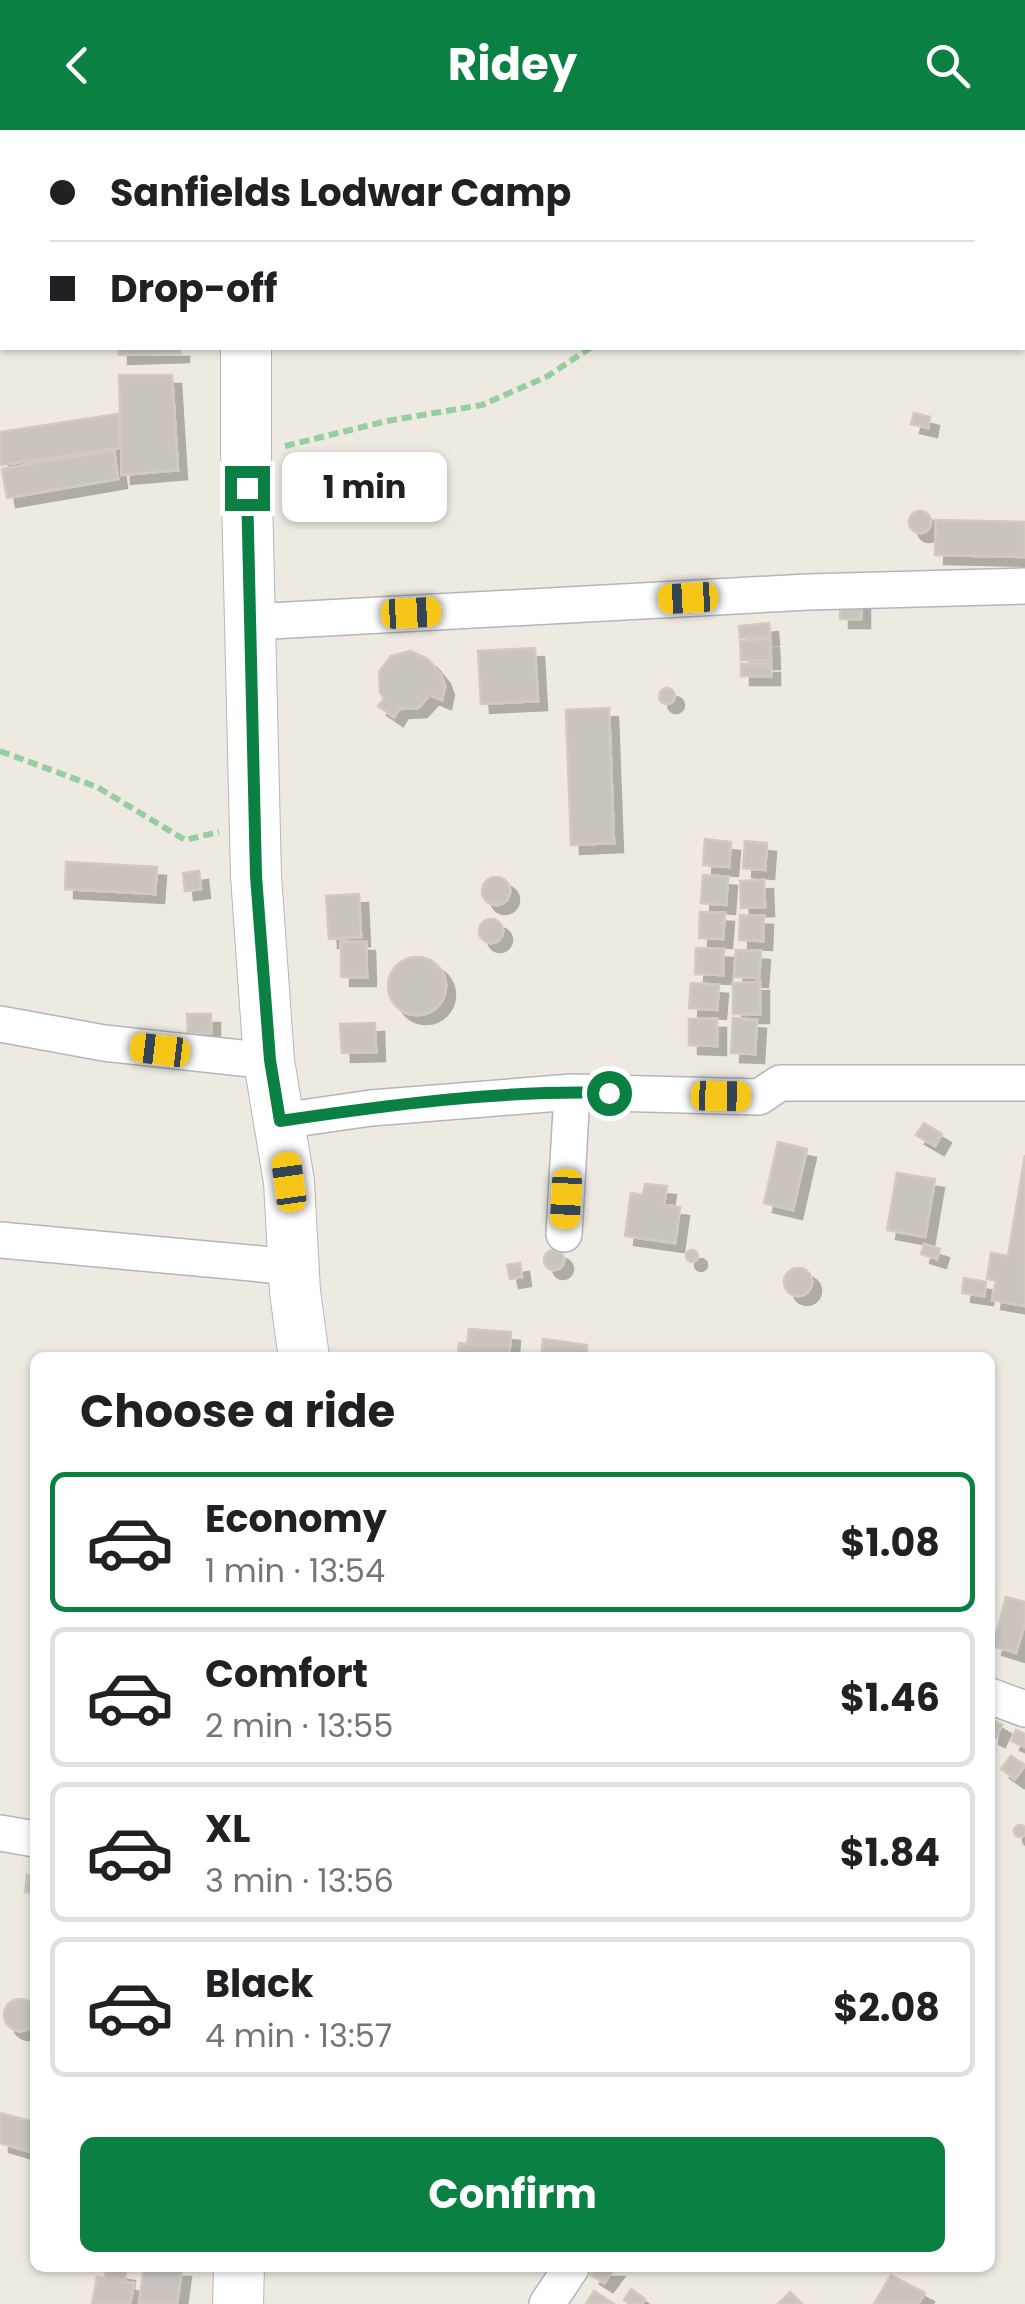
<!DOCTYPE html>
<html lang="en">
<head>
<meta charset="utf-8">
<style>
  body { margin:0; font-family:Poppins,sans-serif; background:#f6f6f6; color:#202124; height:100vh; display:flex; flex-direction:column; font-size:38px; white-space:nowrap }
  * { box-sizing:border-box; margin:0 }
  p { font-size:32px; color:#757577 }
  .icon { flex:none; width:55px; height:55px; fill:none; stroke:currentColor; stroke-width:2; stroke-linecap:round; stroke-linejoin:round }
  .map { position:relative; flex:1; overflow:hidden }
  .panel { position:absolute; left:30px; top:1222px; width:965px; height:920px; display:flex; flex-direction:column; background:#fff; border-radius:15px; box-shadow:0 2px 8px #0004 }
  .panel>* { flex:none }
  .hud { position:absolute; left:0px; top:0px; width:1025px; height:220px; box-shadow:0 2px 8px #0004; display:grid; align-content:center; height:220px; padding:0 50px; background:#fff }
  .end { position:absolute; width:45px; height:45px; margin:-22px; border:12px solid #0b8043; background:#fff; box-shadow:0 0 0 5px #fff }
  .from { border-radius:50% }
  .bubble { position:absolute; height:70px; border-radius:15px; background:#fff; box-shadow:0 2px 8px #0004; font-size:32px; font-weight:700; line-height:70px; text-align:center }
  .car { position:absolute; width:30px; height:60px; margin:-30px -15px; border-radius:12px; box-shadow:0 0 8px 2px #0007; background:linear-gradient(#f5c518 24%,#345 0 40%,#f5c518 0 76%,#345 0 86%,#f5c518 0) }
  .hud b { display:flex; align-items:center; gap:35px; height:95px; font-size:38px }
  .hud b+b { border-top:2px solid #e0e0e0 }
  .hud i { width:25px; height:25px; background:#202124 }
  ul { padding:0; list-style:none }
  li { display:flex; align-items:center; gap:30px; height:140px; margin:0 20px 15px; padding:0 30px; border:5px solid #e0e0e0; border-radius:15px }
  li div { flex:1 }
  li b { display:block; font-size:38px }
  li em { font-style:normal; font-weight:700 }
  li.current { border-color:#0b8043 }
  li>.icon { width:90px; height:90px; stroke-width:1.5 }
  h2 { padding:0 50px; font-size:45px; line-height:120px }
  .primary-button { display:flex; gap:20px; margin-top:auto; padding:20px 50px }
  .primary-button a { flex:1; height:115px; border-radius:15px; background:#0b8043; color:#fff; font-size:40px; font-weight:700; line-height:115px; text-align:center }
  header { display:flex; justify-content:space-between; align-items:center; height:130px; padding:0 50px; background:#0b8043; color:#fff; font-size:45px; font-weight:700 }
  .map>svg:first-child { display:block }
  .building { fill:#c9c4be; stroke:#d3cabf; stroke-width:2.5; filter:url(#shadow) }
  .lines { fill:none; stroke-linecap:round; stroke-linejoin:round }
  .street-casing { stroke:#b2b6ba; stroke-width:38 }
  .secondary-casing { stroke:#b3b8bd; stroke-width:52 }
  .path { stroke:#97ce9f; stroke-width:6; stroke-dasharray:10 5; stroke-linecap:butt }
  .street { stroke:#fff; stroke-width:35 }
  .secondary { stroke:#fff; stroke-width:50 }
  .route { stroke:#0b8043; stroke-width:12 }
</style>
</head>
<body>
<header><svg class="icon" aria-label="back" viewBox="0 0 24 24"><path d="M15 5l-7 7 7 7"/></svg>Ridey<svg class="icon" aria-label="search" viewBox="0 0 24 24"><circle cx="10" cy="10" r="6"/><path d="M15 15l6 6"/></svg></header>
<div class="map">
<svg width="1025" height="2174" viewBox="0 0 1025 2174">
  <defs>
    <filter id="shadow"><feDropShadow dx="9" dy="9" stdDeviation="0" flood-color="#0004"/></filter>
  </defs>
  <rect width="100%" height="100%" fill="#eee9e1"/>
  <path class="building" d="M119,218H180V223L119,225Z
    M119,245H172L178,340L122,345Z
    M914,283L930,287L928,298L911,294Z
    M118,284L119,318L0,335V302Z
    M114,320L118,349L7,368L2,339Z
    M909 392a11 11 0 1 1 22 0a11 11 0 1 1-22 0Z
    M936,390L1025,392V427L935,425Z
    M861,471V489H840V472Z
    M769,493L770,506L740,508L739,496Z
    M770,509L771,530H741L740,511Z
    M535,518L538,571L481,574L478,521Z
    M410,521L428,529L441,545L445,556L442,570L430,565L418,578L399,579L394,587L378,576L384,569L380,562L379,542L391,526Z
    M741,534H771V546H741Z
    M659 566a8 8 0 1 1 16 0a8 8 0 1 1-16 0Z
    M609,578L614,713L571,715L566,580Z
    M705,709L731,712L729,737L703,735Z
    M745,711L767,713L765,740L743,738Z
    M66,732L157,737L155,764L65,759Z
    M199,741L201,759L185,761L183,743Z
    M703,745L728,747L726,775L701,773Z
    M482 761a14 14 0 1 1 28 0a14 14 0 1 1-28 0Z
    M764,750L765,777L741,778L740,751Z
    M359,764L361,807L329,809L326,766Z
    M700,782L725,783L723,809L699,808Z
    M740,785L764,786L763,811L739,810Z
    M479 801a12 12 0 1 1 24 0a12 12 0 1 1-24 0Z
    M341,812H366L367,847H341Z
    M696,818L724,819L723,845L695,844Z
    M736,820L761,821L759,848L734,847Z
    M388 856a29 29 0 1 1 58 0a29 29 0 1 1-58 0Z
    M760,852V884H733V853Z
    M691,853L719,855L717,880L689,878Z
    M187,884H211V903H188Z
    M733,888L757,890L755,924L731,923Z
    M689,889H717V916L689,915Z
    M375,893L376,922L342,923L340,894Z
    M924,993L942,1004L935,1016L916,1005Z
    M778,1012L807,1019L793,1080L764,1073Z
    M1025,1025V1176L992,1170L996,1150L987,1149L991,1123L1008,1126Z
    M897,1043L935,1049L925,1107L887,1100Z
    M645,1054L667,1056L664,1075L680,1077L675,1113L625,1106L631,1063L643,1065Z
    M924,1114L940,1119L937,1129L921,1124Z
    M544 1130a10 10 0 1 1 20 0a10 10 0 1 1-20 0Z
    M686 1126a6 6 0 1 1 12 0a6 6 0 1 1-12 0Z
    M520,1133L522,1147L510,1149L507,1135Z
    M784 1152a14 14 0 1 1 28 0a14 14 0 1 1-28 0Z
    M964,1148L986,1152L984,1166L962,1163Z
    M469,1199L511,1202L509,1228H458L459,1213L467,1214Z
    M543,1209L587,1215L586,1228H541Z
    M1006,1467L1025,1472V1493L1016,1523L993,1516Z
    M992,1589L1002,1595L996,1608L990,1605Z
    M1016,1600L1025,1604V1617L1011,1611Z
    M1011,1626L1025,1635L1015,1649L1001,1639Z
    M1014 1701a6 6 0 1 1 12 0a6 6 0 1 1-12 0Z
    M27,1745L35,1746V1763L25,1762Z
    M4 1885a16 16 0 1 1 32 0a16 16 0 1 1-32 0Z
    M0,1983L35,1992V2023L0,2013Z
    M144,2138H182L177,2174H139Z
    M596,2138H615L604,2153L591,2145Z
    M106,2139L126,2142L125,2152L134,2153L130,2174H92L97,2147L105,2148Z
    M891,2145L925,2163L918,2174H874Z
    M631,2159L645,2169L642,2174H630L624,2170Z
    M594,2161L614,2174H586Z
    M790,2162L802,2174H778Z"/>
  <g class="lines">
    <defs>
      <path id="street" d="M0,65L2,66
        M252,492L808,462L1025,456
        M0,894L104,913L269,931
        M281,991L371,978L572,962L759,967L780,953H1025
        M564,1104L572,962
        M0,1110L294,1137
        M990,1566L1025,1579
        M0,1703L35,1709
        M547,2174L571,2138"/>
      <path id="secondary" d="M248,2V0
        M246,218V324L256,746L269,931L289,1052L295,1162L304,1228
        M238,2174L239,2138"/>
    </defs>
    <use href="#street" class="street-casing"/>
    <use href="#secondary" class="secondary-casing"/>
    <path class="path" d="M1007,2L1008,0
      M1022,136H1025
      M285,316L387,291L482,275L548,246L590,218
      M0,621L97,657L185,710L219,702"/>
    <use href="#street" class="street"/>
    <use href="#secondary" class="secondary"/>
  </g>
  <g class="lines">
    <path class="route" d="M247,358L256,746L270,930L280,991C388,975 500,960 609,963"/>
  </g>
</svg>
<i class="end from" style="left:609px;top:963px"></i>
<i class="end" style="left:247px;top:358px"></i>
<div class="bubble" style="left:282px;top:322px;width:165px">1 min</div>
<i class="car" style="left:688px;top:468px;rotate:267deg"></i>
<i class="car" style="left:411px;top:483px;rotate:87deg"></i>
<i class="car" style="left:160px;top:920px;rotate:277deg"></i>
<i class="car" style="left:721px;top:966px;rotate:91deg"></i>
<i class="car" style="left:289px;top:1052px;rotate:352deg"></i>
<i class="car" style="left:566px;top:1069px;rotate:183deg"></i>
<div class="hud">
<b><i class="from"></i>Sanfields Lodwar Camp</b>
<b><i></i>Drop-off</b>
</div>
<section class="panel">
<h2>Choose a ride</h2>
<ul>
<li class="current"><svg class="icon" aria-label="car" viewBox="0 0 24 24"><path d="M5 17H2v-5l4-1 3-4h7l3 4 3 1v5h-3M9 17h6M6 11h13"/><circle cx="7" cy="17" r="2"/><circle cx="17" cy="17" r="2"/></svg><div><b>Economy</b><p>1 min · 13:54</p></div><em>$1.08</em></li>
<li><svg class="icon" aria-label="car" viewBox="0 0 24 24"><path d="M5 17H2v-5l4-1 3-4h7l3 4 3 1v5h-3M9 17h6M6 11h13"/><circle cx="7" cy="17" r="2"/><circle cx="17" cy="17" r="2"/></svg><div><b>Comfort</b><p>2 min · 13:55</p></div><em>$1.46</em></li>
<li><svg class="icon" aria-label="car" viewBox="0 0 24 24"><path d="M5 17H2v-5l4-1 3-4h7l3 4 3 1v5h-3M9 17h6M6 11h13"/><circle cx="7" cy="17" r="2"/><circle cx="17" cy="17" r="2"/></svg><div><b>XL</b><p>3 min · 13:56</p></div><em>$1.84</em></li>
<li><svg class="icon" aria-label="car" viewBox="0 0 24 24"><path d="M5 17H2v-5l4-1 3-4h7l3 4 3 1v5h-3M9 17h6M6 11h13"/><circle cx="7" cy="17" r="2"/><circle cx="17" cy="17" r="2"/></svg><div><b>Black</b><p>4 min · 13:57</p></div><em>$2.08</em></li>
</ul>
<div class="primary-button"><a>Confirm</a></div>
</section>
</div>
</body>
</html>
